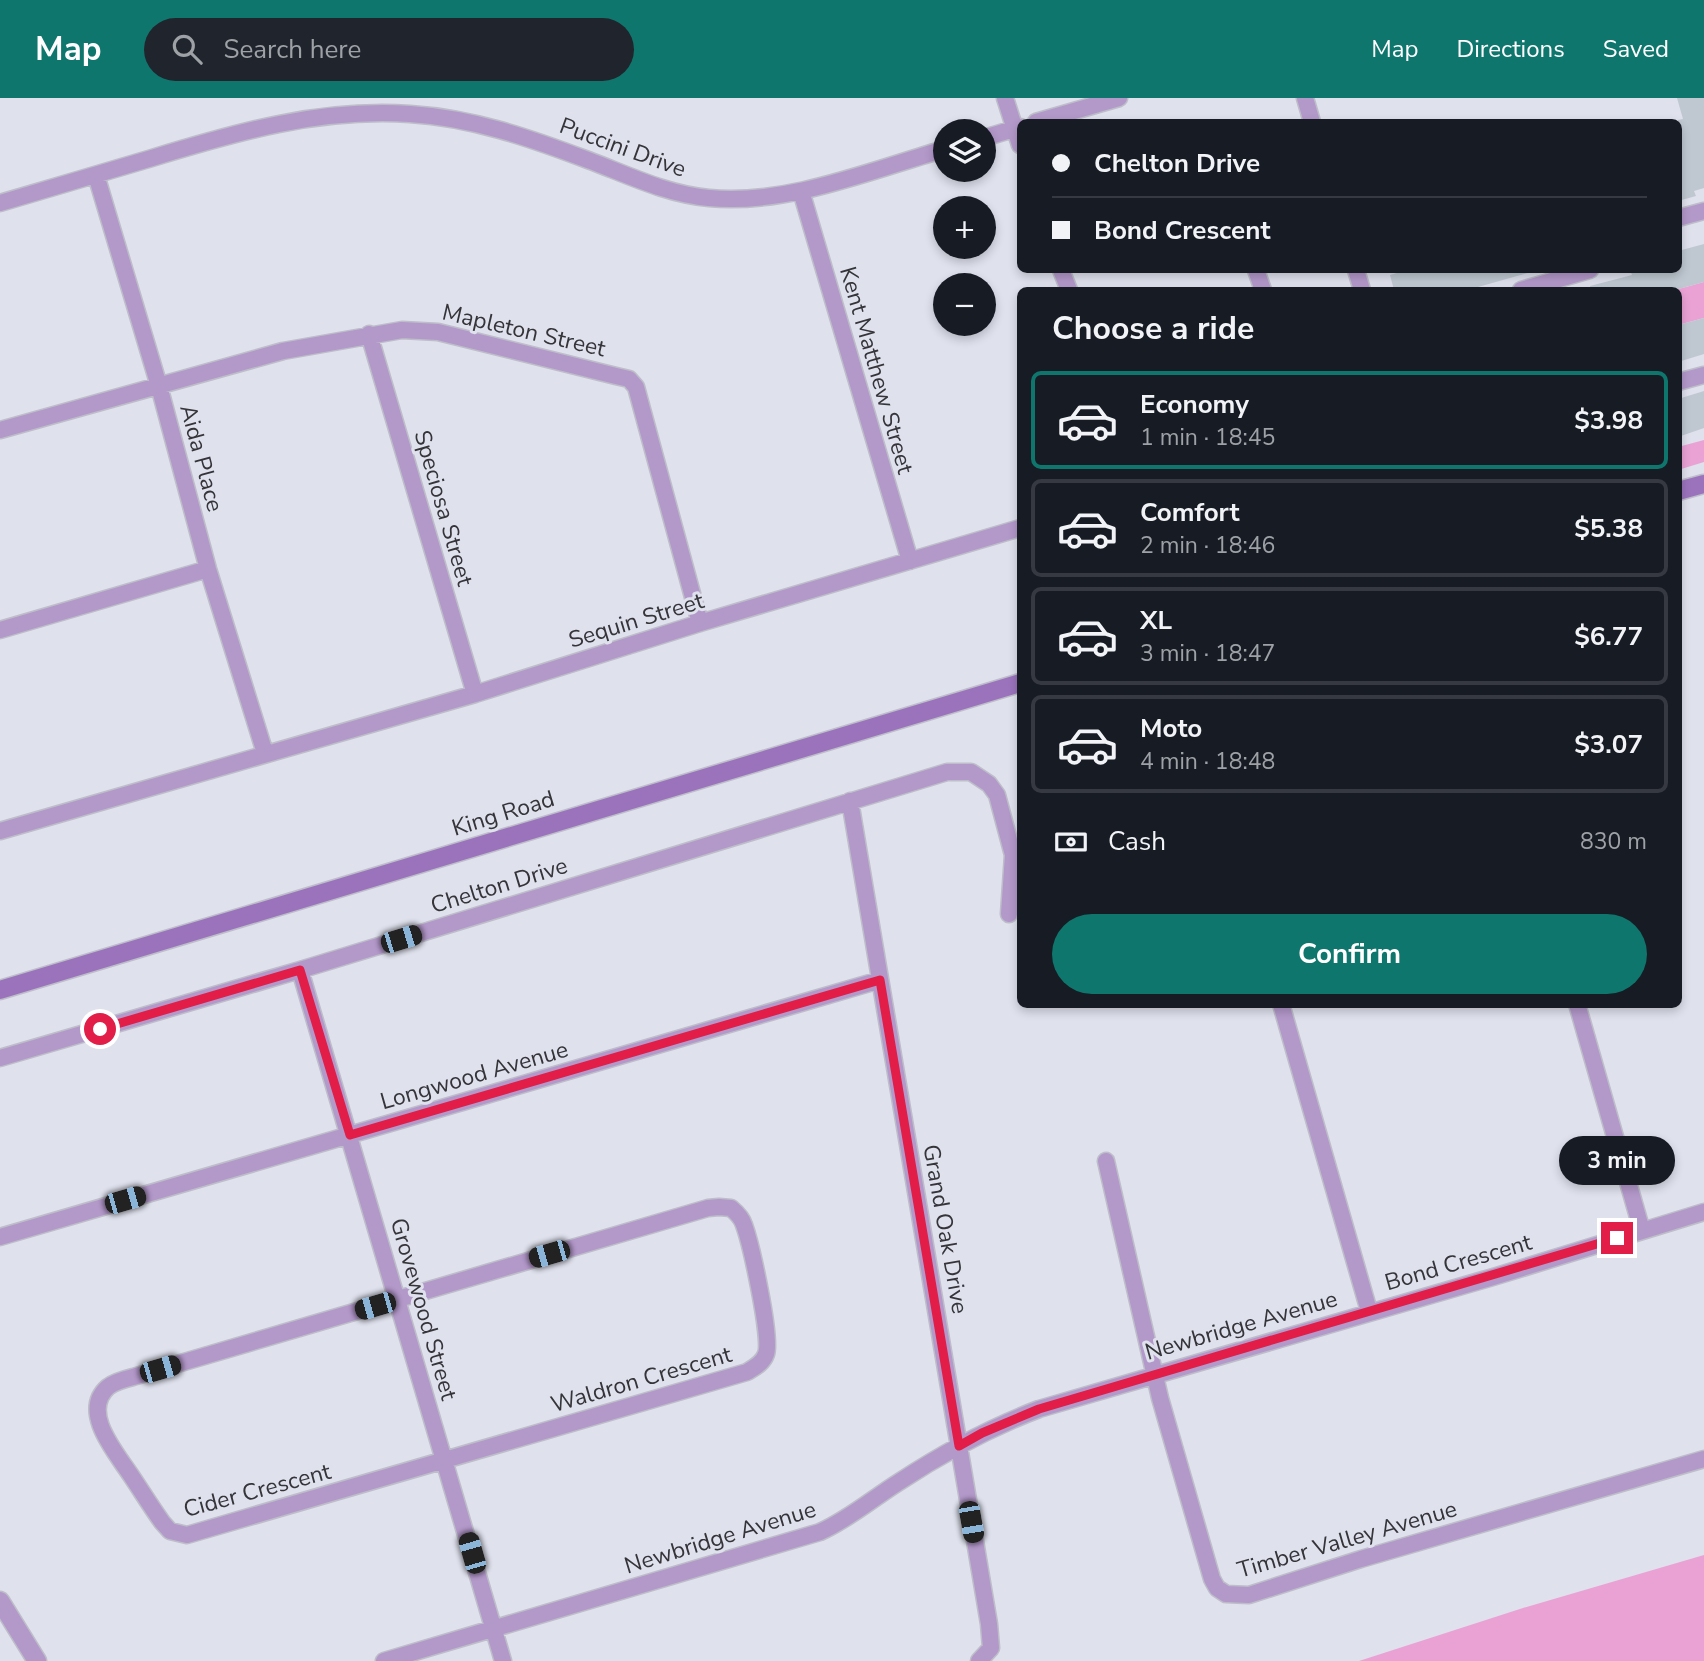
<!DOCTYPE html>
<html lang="en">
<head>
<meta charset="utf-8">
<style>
  body { margin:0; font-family:"Nunito Sans",sans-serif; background:#20242c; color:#f1f3f6; height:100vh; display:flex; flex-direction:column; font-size:26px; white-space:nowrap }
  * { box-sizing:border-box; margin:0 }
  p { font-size:23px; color:#9ea1a6 }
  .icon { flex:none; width:38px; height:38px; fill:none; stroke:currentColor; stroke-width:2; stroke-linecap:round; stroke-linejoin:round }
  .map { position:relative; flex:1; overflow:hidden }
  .panel { position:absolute; left:1017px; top:189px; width:665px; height:721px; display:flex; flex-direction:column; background:#171b24; border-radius:10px; box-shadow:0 4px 10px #0003 }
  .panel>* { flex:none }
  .top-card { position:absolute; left:1017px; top:21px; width:665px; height:154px; border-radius:10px; box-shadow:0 4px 10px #0003; display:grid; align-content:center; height:154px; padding:0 35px; background:#171b24 }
  .fabs { position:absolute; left:933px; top:21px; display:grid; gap:14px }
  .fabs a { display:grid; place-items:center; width:63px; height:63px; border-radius:50%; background:#171b24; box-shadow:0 4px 10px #0003; font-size:35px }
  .end { position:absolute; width:32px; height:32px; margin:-16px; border:9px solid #e11d48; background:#fff; box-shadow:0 0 0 4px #fff }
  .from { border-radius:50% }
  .bubble { position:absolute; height:49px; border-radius:24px; background:#171b24; box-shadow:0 4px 10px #0003; font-size:23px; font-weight:700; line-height:49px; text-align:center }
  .car { position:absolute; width:21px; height:42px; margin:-21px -10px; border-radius:9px; box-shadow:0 0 5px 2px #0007; background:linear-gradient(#222 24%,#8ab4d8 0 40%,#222 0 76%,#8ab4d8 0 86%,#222 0) }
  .top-card b { display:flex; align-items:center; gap:24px; height:66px; font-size:26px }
  .top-card b+b { border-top:2px solid #363941 }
  .top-card i { width:18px; height:18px; background:#f1f3f6 }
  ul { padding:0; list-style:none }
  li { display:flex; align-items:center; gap:21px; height:98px; margin:0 14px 10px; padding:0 21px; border:4px solid #363941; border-radius:10px }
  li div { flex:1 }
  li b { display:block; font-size:26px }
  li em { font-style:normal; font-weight:700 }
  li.on { border-color:#0f766e }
  li>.icon { width:63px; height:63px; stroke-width:1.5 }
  h2 { padding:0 35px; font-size:32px; line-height:84px }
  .pay { display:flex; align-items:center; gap:18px; height:77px; padding:0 35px; font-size:26px }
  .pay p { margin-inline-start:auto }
  .button { display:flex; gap:14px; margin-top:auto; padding:14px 35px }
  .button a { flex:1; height:80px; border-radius:42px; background:#0f766e; color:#fff; font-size:28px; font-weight:700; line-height:80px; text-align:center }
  header { display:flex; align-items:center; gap:42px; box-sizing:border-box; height:98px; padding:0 35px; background:#0f766e; color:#fff }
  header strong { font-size:33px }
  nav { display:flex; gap:38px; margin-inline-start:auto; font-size:24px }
  .search { width:490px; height:63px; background:#20242c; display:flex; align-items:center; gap:18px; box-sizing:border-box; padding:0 24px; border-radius:38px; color:#9ea1a6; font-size:26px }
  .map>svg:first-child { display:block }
  .green { fill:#eaa2d5 }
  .building { fill:#bfc8d1 }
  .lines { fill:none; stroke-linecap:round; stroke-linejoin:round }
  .minor-casing { stroke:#bdbec9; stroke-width:19 }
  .tertiary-casing { stroke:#bdbec9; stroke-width:21 }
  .secondary-casing { stroke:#bdbec9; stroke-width:21 }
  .minor { stroke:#b398ca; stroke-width:16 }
  .tertiary { stroke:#b398ca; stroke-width:18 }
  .secondary { stroke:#9b73bd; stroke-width:18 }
  .route { stroke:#e11d48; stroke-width:9 }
  .labels { text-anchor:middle; stroke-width:6; stroke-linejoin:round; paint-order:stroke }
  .street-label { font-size:23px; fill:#343439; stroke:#dfe1ed }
</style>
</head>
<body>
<header>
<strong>Map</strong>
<div class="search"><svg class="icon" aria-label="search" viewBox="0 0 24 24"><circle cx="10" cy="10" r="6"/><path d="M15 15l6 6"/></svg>Search here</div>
<nav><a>Map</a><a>Directions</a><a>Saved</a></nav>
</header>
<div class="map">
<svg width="1704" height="1563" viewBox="0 0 1704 1563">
  <rect width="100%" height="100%" fill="#dfe1ed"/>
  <path class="green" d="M1704,184V220L1678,227V192H1675Z
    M1704,342V364L1678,372V349Z
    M1704,1457V1563H1359L1523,1510Z"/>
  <path class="building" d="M1677,0H1704V90L1694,93L1696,98L1678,103V22L1683,21Z
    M1704,146V184L1675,192H1591L1590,188L1632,177L1630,172H1678V153Z
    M1407,172H1528V175L1478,189L1479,192H1394L1390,177Z
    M1704,220V256L1678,264V227Z
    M1704,293V330L1678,339V301Z"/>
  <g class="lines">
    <defs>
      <path id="minor" d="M1005,0L1020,47
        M1305,0L1312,24
        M1036,24L1119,0
        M984,40L1020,29
        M96,77L159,288L208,471L265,655
        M801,93L910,463
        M0,105C51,90 101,75 152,60C237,34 320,10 410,16C473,20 530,40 588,62C628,77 666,96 709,100C785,108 872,72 945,51
        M1678,120L1704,113
        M1061,172L1069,192
        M1256,172L1263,192
        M1356,172L1362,192
        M1521,192L1590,172
        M369,236L475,596
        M1678,284L1704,277
        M0,332L283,253L402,232L438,234L616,278L629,281L636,289L700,525
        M0,532L208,471
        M850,703L989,1526L991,1550L979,1563
        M0,733L475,596L700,525L1020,430
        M300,872L503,1563
        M1281,906L1369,1213
        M1577,906L1642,1133
        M0,960L300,872L947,674H971L989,686L997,697L1013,757L1009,816
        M1106,1063L1160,1300L1212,1481L1217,1490L1226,1496L1249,1497L1361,1461L1704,1361
        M719,1109L731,1110C737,1115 742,1120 744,1127C751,1146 772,1241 766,1256C763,1265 755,1269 747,1274L187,1437L170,1433L162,1424C152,1410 142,1394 132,1379C118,1357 79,1314 108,1289C114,1284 125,1281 133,1279L708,1110Z
        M0,1139L880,882
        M384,1563L820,1434C849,1421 872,1401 899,1384C943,1355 989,1330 1039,1311L1493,1179L1704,1114"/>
      <path id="tertiary" d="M0,1503L37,1563"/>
      <path id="secondary" d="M1678,393L1704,386
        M0,892L1020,585"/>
    </defs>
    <use href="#minor" class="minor-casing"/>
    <use href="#tertiary" class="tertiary-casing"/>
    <use href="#secondary" class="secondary-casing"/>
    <use href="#minor" class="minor"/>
    <use href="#tertiary" class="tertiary"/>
    <use href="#secondary" class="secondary"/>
  </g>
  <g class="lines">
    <path class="route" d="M100,931L300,872L350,1037L880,882L959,1348L982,1335L1039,1311L1617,1140"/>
  </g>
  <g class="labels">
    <g class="street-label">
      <text transform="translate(623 49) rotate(20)" y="8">Puccini Drive</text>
      <text transform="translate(524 232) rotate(13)" y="8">Mapleton Street</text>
      <text transform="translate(877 272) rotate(74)" y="8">Kent Matthew Street</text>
      <text transform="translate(202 360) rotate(75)" y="8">Aida Place</text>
      <text transform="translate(444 410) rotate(74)" y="8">Speciosa Street</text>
      <text transform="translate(636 522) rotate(-17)" y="8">Sequin Street</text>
      <text transform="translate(503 715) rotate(-17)" y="8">King Road</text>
      <text transform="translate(499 787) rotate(-17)" y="8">Chelton Drive</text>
      <text transform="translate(474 977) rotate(-16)" y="8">Longwood Avenue</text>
      <text transform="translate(946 1131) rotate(80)" y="8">Grand Oak Drive</text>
      <text transform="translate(1458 1164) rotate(-16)" y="8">Bond Crescent</text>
      <text transform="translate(424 1211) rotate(74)" y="8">Grovewood Street</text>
      <text transform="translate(1241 1227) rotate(-16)" y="8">Newbridge Avenue</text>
      <text transform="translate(641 1281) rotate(-16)" y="8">Waldron Crescent</text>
      <text transform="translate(257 1392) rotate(-15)" y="8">Cider Crescent</text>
      <text transform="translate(720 1439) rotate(-17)" y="8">Newbridge Avenue</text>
      <text transform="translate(1347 1441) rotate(-16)" y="8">Timber Valley Avenue</text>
    </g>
  </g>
</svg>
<div class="fabs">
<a><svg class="icon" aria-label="layers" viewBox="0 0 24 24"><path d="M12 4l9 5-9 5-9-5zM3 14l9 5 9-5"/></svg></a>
<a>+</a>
<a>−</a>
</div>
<i class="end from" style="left:100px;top:931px"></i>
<i class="end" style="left:1617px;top:1140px"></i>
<div class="bubble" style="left:1559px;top:1038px;width:116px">3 min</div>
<i class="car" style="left:401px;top:841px;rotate:73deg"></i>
<i class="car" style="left:125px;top:1102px;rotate:74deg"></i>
<i class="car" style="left:549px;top:1156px;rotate:254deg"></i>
<i class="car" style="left:375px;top:1208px;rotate:254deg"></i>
<i class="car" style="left:160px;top:1271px;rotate:74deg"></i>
<i class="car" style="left:971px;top:1424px;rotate:170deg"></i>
<i class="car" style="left:472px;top:1455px;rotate:344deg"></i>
<div class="top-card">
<b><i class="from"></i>Chelton Drive</b>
<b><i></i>Bond Crescent</b>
</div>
<section class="panel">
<h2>Choose a ride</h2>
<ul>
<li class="on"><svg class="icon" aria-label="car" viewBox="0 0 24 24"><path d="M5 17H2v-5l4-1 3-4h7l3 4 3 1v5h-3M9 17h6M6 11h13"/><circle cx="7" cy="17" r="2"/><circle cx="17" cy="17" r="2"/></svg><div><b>Economy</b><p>1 min · 18:45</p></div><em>$3.98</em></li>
<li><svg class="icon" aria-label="car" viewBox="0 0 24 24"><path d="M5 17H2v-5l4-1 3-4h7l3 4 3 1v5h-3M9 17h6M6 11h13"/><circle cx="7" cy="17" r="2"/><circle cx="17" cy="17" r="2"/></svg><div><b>Comfort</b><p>2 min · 18:46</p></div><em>$5.38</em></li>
<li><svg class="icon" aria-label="car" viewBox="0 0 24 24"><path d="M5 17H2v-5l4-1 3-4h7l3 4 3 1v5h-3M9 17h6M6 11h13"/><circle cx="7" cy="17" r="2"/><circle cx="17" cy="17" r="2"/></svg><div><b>XL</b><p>3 min · 18:47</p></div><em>$6.77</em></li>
<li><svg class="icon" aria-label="car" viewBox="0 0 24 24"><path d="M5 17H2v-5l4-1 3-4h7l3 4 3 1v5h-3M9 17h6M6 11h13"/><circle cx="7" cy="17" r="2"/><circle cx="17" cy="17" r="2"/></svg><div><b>Moto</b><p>4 min · 18:48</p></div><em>$3.07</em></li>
</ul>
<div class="pay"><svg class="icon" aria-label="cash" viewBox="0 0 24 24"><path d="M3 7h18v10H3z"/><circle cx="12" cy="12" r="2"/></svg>Cash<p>830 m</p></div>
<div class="button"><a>Confirm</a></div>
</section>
</div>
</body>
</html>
